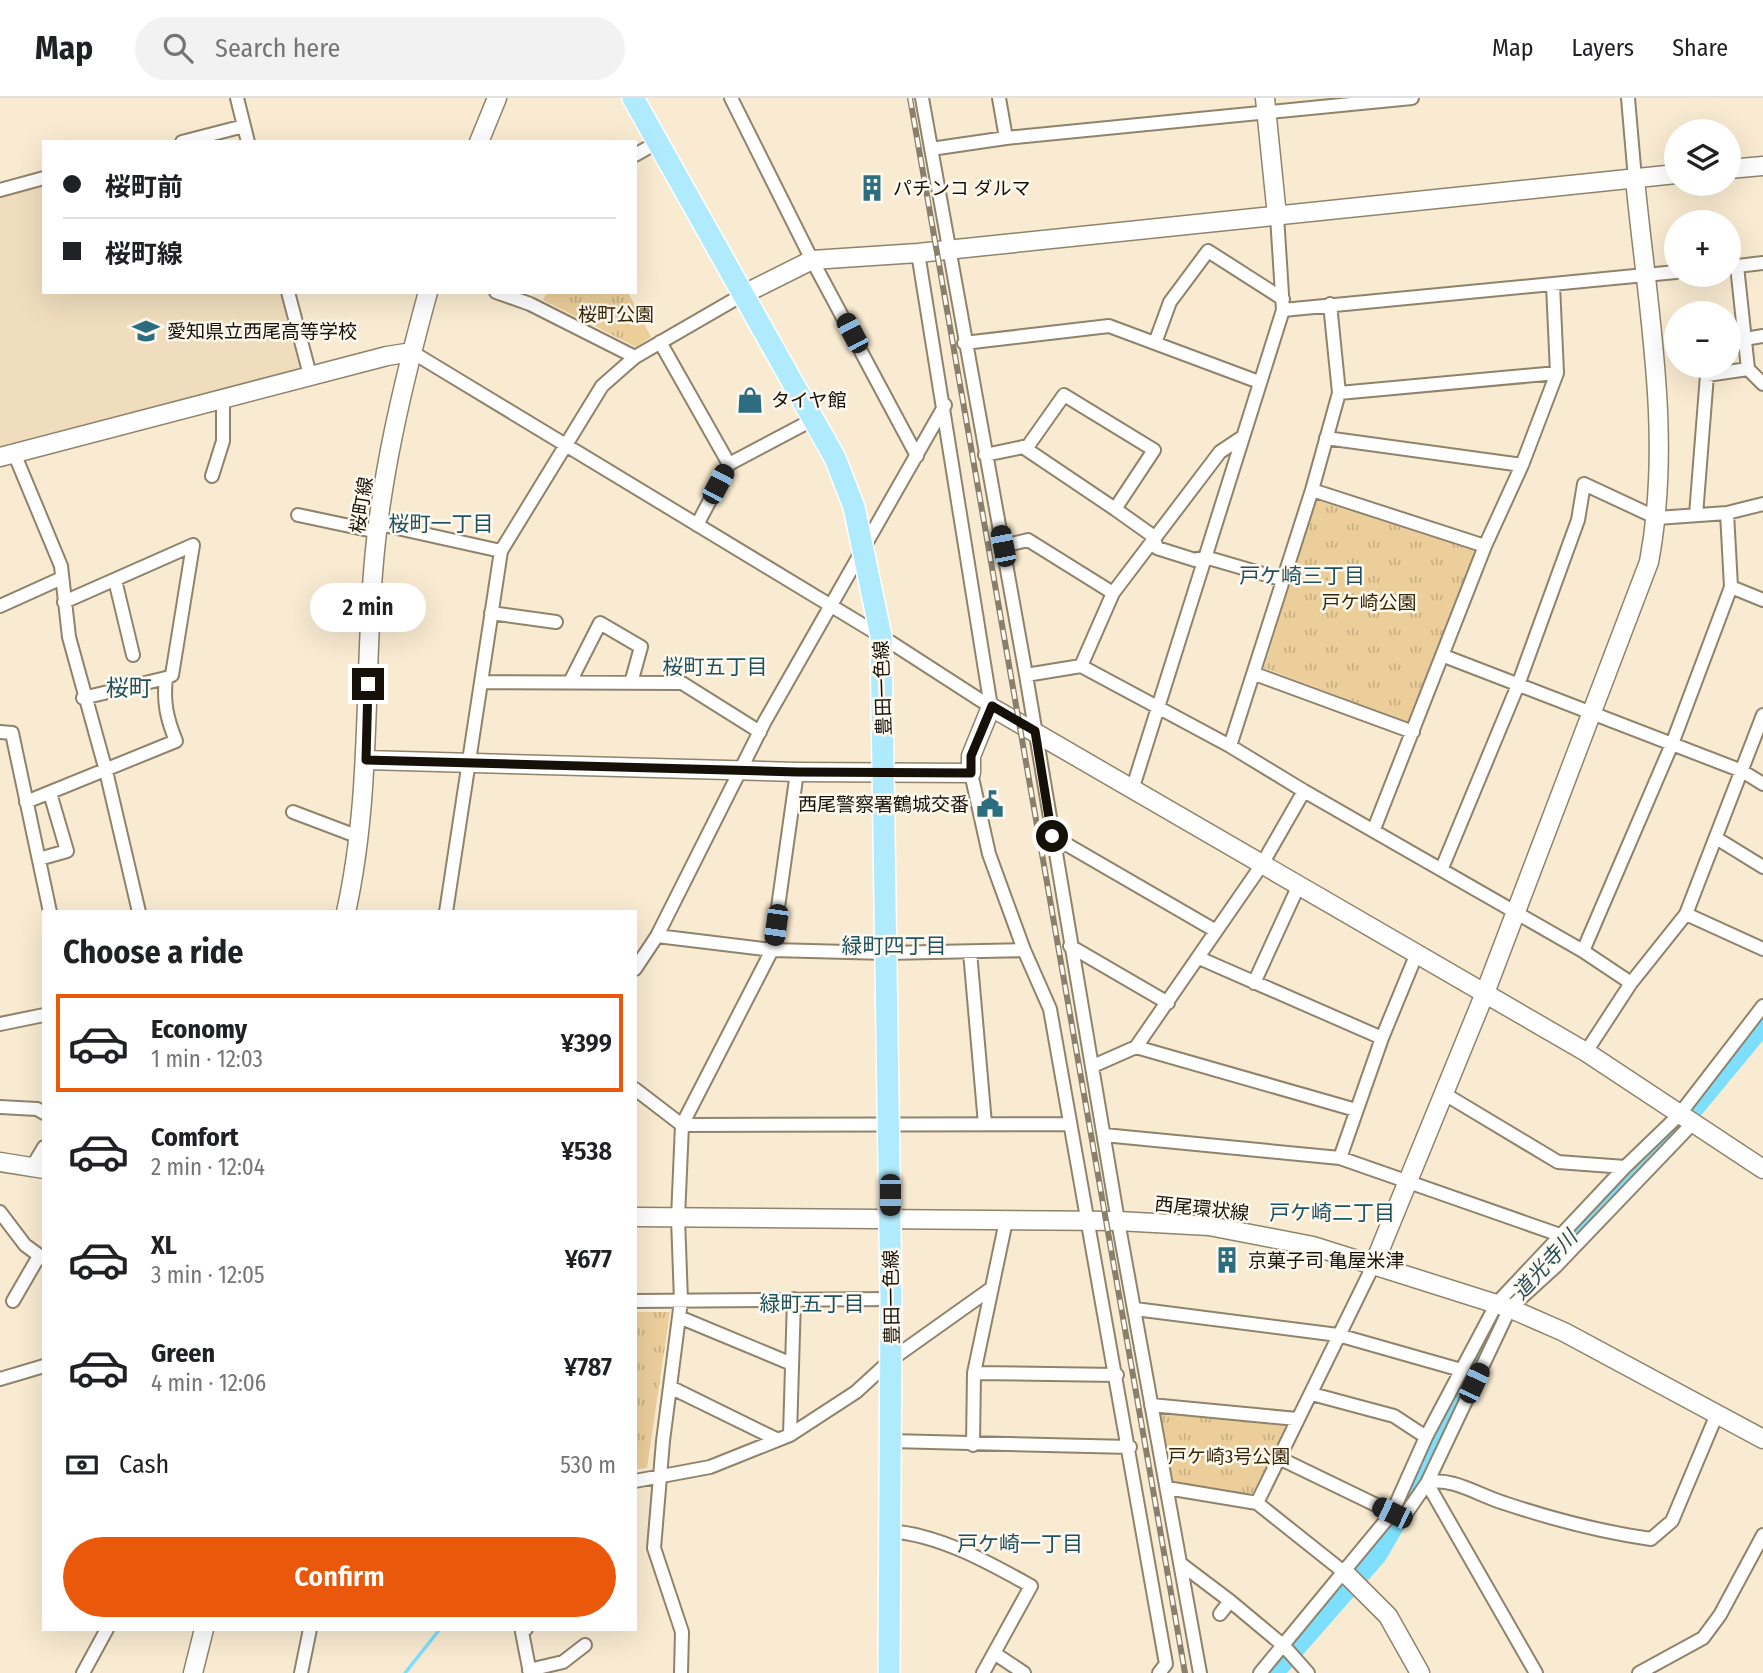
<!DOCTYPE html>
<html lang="en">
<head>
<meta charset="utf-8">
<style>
  body { margin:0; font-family:"Fira Sans Condensed","Noto Sans JP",sans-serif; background:#f2f2f2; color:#202124; height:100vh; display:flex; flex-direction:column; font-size:26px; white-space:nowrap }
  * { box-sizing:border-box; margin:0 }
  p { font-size:23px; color:#757577 }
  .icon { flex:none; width:38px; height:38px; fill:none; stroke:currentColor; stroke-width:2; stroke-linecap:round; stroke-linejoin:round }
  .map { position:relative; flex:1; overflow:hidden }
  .side { position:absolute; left:42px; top:812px; width:595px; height:721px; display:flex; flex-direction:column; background:#fff; border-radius:0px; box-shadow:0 7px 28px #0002 }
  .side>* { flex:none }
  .banner { position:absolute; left:42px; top:42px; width:595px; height:154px; border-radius:0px; box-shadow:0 7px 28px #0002; display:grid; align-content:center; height:154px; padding:0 21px; background:#fff }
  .fabs { position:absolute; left:1664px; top:21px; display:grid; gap:14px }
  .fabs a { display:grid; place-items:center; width:77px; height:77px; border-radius:50%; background:#fff; box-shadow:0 7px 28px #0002; font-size:35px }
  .end { position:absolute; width:32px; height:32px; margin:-16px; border:9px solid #161108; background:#fff; box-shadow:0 0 0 4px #fff }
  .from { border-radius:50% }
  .bubble { position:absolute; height:49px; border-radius:24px; background:#fff; box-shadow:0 7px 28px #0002; font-size:23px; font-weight:600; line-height:49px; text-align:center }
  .car { position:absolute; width:21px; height:42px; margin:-21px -10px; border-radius:9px; box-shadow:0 0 5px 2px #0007; background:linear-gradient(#222 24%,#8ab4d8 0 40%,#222 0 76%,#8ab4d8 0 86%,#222 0) }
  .banner b { display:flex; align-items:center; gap:24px; height:66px; font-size:26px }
  .banner b+b { border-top:2px solid #e0e0e0 }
  .banner i { width:18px; height:18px; background:#202124 }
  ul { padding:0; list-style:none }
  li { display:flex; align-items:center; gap:21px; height:98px; margin:0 14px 10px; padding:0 7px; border:4px solid transparent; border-radius:0px }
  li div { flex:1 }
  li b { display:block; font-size:26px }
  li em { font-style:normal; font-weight:600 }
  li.current { border-color:#ea580c }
  li>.icon { width:63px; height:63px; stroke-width:1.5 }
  h2 { padding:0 21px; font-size:32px; line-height:84px }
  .pay { display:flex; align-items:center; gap:18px; height:77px; padding:0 21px; font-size:26px }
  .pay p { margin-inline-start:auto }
  .action { display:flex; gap:14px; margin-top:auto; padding:14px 21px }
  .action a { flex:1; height:80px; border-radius:42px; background:#ea580c; color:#fff; font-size:28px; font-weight:600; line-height:80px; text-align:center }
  header { display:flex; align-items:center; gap:42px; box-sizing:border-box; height:98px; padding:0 35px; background:#fff; border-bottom:2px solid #e0e0e0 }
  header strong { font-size:33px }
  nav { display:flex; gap:38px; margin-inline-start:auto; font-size:24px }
  .search { width:490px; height:63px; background:#f2f2f2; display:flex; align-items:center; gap:18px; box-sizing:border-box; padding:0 24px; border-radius:38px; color:#757577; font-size:26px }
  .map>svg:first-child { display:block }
  .built { fill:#efddbd }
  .park { fill:url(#park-tufts) }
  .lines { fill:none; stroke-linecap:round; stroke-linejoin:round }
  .stream { stroke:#7ddffd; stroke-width:3.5 }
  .river { stroke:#7ddffd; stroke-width:21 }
  .street-casing { stroke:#8f836b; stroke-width:16 }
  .secondary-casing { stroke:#8f836b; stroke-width:21 }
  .primary-casing { stroke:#fff; stroke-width:24 }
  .street { stroke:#fff; stroke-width:12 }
  .secondary { stroke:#fff; stroke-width:18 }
  .primary { stroke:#afebfd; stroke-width:21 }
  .rail-casing { stroke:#887f6d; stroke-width:6 }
  .rail { stroke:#fff9ef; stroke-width:3.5; stroke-dasharray:10; stroke-linecap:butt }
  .route { stroke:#161108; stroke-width:9 }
  .labels { text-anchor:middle; stroke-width:5; stroke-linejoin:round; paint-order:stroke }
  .poi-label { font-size:19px; fill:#161108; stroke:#fff9ef; text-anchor:start }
  .park-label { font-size:19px; fill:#372706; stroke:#fff9ef }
  .street-label { font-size:19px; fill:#161108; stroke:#fff9ef }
  .neighbourhood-label { font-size:21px; fill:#1d5261; stroke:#fff9ef }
  .water-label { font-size:21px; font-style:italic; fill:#244f5c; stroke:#fff9ef }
  .quarter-label { font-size:23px; fill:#1d5261; stroke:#fff9ef }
</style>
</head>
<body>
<header>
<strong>Map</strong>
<div class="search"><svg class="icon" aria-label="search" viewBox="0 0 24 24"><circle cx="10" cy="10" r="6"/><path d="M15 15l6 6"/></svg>Search here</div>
<nav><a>Map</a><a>Layers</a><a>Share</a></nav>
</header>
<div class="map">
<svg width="1763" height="1575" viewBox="0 0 1763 1575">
  <defs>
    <pattern id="park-tufts" width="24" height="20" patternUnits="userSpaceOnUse" patternTransform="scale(1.75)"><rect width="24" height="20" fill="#ebce9a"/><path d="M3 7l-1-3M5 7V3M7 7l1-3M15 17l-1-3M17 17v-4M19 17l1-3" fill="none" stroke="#c9b083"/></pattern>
  </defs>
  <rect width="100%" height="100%" fill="#f9ebd1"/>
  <path class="built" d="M44,85V194H282L303,272L0,352V96Z"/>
  <path class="park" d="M547,194H628L651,239L636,249L543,202Z
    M1316,402L1475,453L1408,624L1264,570Z
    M635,1214H670L647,1370L635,1371Z
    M1159,1313L1288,1327L1252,1398L1173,1386Z"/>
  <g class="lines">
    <path class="stream" d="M405,1575L440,1531"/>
    <path class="river" d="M1273,1575L1377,1456L1420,1382L1441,1333L1517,1192L1696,1007L1763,926"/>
    <defs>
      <path id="street" d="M237,0L248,44
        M731,0L812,162L917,358
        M922,0L1026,577L1118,1123L1200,1575
        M999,0L1006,40
        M1628,0L1635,81
        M182,44L244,28
        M931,51L1006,40L1412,0
        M635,57L658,44
        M0,92L44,80
        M918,155L991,609
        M1737,168L1748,271L1763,286
        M1729,169L1763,165
        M288,194L310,277
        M496,194L530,206L635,259
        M1283,212L1676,174
        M1745,241L1763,238
        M660,244L729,366
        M964,245L1109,228L1259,284
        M1155,245L1170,204L1208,153L1283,201
        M412,254L881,538L991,609
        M1339,295L1557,275
        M1326,340L1522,367
        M14,355L61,468L69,539L106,673L139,814
        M985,357L1028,348L1064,297L1154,352L1115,411L1023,349
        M212,378L223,343V300
        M1312,392L1485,448
        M1115,411L1153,438L1157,450L1195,462L1205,459L1284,482
        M298,417L378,434
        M1696,417L1707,277L1748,271
        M379,426L501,453
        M697,427L729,366L816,320
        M1003,448L1028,442L1113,495
        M115,482L133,557
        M1731,489L1763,502
        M0,508L62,480
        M491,515L556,524
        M1444,558L1742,673L1763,686
        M1081,568L1113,495L1220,354L1241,340
        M1255,576L1413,634
        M1026,577L1081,568L1230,648L1304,693L1583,853L1631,885
        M481,584L682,585L760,634
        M570,584L600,525L641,549L631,585
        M83,600L166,580
        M0,634L12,635L50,814
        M1230,648L1312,392L1339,295L1330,206
        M971,675L989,756L1024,852L1050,911L1166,1566L1159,1575
        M1133,689L1283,212L1277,118
        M26,704L176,643C167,621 163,604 166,580L172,577L193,447L64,504
        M293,714L359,739
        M1374,731L1485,448L1522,367L1557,275L1553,187
        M1052,738L1216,833
        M1716,740L1763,769
        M39,761L67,753L50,695
        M1442,770L1518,587L1578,422L1584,386L1657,420L1727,415L1763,406
        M446,814L501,453L602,288L635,259L744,196
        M1686,816L1763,851
        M657,838L772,852L886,855L1024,852
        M1070,848L1168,905
        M1583,853L1672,646L1731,489L1727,415
        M970,854L985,1026
        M1199,860L1382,940
        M635,871L657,838L765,623L945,307
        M1254,885L1298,789
        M0,926L44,917
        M1136,949L1356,1012
        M1586,954L1631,885L1686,816L1763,617
        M1093,968L1136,949L1261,768L1304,693
        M635,991L682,1027L1069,1026
        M1443,995L1558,1064L1625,1069
        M0,1009L37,1011L44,1015
        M1104,1037L1340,1060L1560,1137
        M1340,1060L1382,940L1417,855
        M32,1069L44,1049
        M0,1114L25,1147L44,1161
        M13,1203L39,1158
        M635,1203L891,1201
        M1135,1211L1338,1237L1461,1272
        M679,1219L792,1266
        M974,1275L1117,1277
        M0,1281L44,1268
        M670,1289L776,1341
        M1312,1296L1394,1318L1426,1339
        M1151,1307L1297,1321
        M790,1337L794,1201
        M891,1343L1130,1349
        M973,1347L974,1275L1006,1123
        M1279,1360L1403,1420L1427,1385C1451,1378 1480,1398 1504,1405C1552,1421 1601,1434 1651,1441L1672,1423L1717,1316
        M635,1383L710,1369L790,1337L856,1294L892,1261L989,1192
        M1167,1390L1257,1405L1345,1475
        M1257,1405L1374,1166
        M890,1433C940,1437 988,1464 1031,1488L983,1575
        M1181,1466L1230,1503
        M1220,1516L1230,1503L1284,1548L1308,1575
        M526,1531L522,1534L530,1575
        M994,1555L1024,1575
        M529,1572L563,1564L585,1547
        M83,1575L107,1531
        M301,1575L310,1531
        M681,1575L682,1534L654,1450L663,1343L681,1203L678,1120L682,1027L772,852L797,674
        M1260,1575L1392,1415L1426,1339L1497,1205L1625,1069L1679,1017L1763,908
        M1536,1575L1427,1385L1510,1210L1556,1168L1692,1026
        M1639,1575L1703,1540L1720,1517L1763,1437"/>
      <path id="secondary" d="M1265,0L1277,118
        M479,44L497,0
        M1729,71L1763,68
        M744,196L812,162L918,155L1676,76
        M0,359L387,258L412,254
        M366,662L797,674L971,675V658L991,609L1586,954L1763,1071
        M346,814C371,702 364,589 373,475C380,381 403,285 428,194
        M0,1064L44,1071
        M635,1119L1118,1123L1209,1128L1313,1148L1509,1210L1564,1234L1763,1341
        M1374,1166L1485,895L1649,464C1673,337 1647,207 1635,81
        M1345,1475L1388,1518L1420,1575
        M193,1575L204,1531"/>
      <path id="primary" d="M633,0L835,360L854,409L881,538L891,1201L889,1575"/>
    </defs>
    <use href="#street" class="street-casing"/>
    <use href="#secondary" class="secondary-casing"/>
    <use href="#primary" class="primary-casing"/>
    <use href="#street" class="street"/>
    <use href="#secondary" class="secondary"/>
    <use href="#primary" class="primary"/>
    <defs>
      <path id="rail" d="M910,0L1185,1575"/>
    </defs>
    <use href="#rail" class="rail-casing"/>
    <use href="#rail" class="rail"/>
  </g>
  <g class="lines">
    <path class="route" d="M368,586L366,662L797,674L971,675V658L992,608L1035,633L1052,738"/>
  </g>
  <defs>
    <symbol id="building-bare" viewBox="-9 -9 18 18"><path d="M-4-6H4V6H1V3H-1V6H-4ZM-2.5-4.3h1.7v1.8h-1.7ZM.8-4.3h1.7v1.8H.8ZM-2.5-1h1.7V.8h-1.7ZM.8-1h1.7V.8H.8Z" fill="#2c6e80" stroke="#fff9ef" stroke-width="2.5" paint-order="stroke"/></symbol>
    <symbol id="school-bare" viewBox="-9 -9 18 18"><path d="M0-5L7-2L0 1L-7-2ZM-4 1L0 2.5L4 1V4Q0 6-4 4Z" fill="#2c6e80" stroke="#fff9ef" stroke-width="2.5" paint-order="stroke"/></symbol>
    <symbol id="shop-bare" viewBox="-9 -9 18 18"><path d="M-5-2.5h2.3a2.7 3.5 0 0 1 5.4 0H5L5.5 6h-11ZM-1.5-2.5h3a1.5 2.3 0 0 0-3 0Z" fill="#2c6e80" stroke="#fff9ef" stroke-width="2.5" paint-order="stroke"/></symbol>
    <symbol id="civic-bare" viewBox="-9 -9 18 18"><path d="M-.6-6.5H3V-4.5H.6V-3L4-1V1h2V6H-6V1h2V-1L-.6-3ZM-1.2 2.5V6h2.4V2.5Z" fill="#2c6e80" stroke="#fff9ef" stroke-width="2.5" paint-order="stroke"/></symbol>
  </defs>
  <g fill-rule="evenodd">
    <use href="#building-bare" x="853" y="71" width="38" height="38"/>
    <use href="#school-bare" x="127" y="214" width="38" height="38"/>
    <use href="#shop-bare" x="731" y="283" width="38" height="38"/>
    <use href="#civic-bare" x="971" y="687" width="38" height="38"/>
    <use href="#building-bare" x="1208" y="1143" width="38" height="38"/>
  </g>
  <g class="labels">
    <g class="poi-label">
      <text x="893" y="97">パチンコ ダルマ</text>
      <text x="167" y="240">愛知県立西尾高等学校</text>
      <text x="771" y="309">タイヤ館</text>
      <text x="969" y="713" text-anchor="end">西尾警察署鶴城交番</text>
      <text x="1248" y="1169">京菓子司 亀屋米津</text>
    </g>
    <g class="park-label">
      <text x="616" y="223">桜町公園</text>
      <text x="1369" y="511">戸ケ崎公園</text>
      <text x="1229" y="1365">戸ケ崎3号公園</text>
    </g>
    <g class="street-label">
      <text transform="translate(361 407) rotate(-81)" y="7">桜町線</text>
      <text transform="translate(882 590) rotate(-92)" y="7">豊田一色線</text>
      <text transform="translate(1202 1110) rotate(6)" y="7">西尾環状線</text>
      <text transform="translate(891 1199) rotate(-91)" y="7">豊田一色線</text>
    </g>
    <g class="neighbourhood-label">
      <text x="441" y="433">桜町一丁目</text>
      <text x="1302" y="485">戸ケ崎三丁目</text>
      <text x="715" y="576">桜町五丁目</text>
      <text x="894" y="855">緑町四丁目</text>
      <text x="1332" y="1122">戸ケ崎二丁目</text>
      <text x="812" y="1213">緑町五丁目</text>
      <text x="1020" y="1453">戸ケ崎一丁目</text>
    </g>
    <g class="water-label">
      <text transform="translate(1545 1167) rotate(-48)" y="7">道光寺川</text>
    </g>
    <g class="quarter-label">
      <text x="129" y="598">桜町</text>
    </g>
  </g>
</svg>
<div class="fabs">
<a><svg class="icon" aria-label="layers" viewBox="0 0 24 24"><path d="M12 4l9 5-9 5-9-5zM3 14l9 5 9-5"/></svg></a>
<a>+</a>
<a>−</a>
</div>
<i class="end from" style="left:1052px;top:738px"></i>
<i class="end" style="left:368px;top:586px"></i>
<div class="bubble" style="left:310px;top:485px;width:116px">2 min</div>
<i class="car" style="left:852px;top:235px;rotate:332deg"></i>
<i class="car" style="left:718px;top:386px;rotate:28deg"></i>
<i class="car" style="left:1003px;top:448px;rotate:349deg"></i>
<i class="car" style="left:776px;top:827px;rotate:188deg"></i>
<i class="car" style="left:890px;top:1097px;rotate:180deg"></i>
<i class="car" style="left:1474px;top:1285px;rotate:25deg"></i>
<i class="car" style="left:1392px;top:1415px;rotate:296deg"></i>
<div class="banner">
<b><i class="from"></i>桜町前</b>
<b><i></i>桜町線</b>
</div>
<section class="side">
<h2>Choose a ride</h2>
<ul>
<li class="current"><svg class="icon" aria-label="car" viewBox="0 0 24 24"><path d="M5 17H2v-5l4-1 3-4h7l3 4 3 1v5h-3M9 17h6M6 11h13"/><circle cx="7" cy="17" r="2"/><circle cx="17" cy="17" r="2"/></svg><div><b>Economy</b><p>1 min · 12:03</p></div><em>¥399</em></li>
<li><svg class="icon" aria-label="car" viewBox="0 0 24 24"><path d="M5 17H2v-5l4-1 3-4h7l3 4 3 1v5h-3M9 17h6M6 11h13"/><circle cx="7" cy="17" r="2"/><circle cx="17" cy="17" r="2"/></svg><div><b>Comfort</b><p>2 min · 12:04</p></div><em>¥538</em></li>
<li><svg class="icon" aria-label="car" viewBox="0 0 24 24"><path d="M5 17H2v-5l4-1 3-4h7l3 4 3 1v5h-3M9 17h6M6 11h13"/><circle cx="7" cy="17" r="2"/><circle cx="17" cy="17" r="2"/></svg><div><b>XL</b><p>3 min · 12:05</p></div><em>¥677</em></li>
<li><svg class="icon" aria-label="car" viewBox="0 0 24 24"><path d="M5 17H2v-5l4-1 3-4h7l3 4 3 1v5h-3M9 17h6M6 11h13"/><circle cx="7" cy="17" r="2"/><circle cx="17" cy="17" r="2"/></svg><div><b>Green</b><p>4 min · 12:06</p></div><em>¥787</em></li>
</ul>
<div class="pay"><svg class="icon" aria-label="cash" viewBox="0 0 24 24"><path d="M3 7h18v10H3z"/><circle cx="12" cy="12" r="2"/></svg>Cash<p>530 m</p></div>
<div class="action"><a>Confirm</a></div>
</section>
</div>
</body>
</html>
